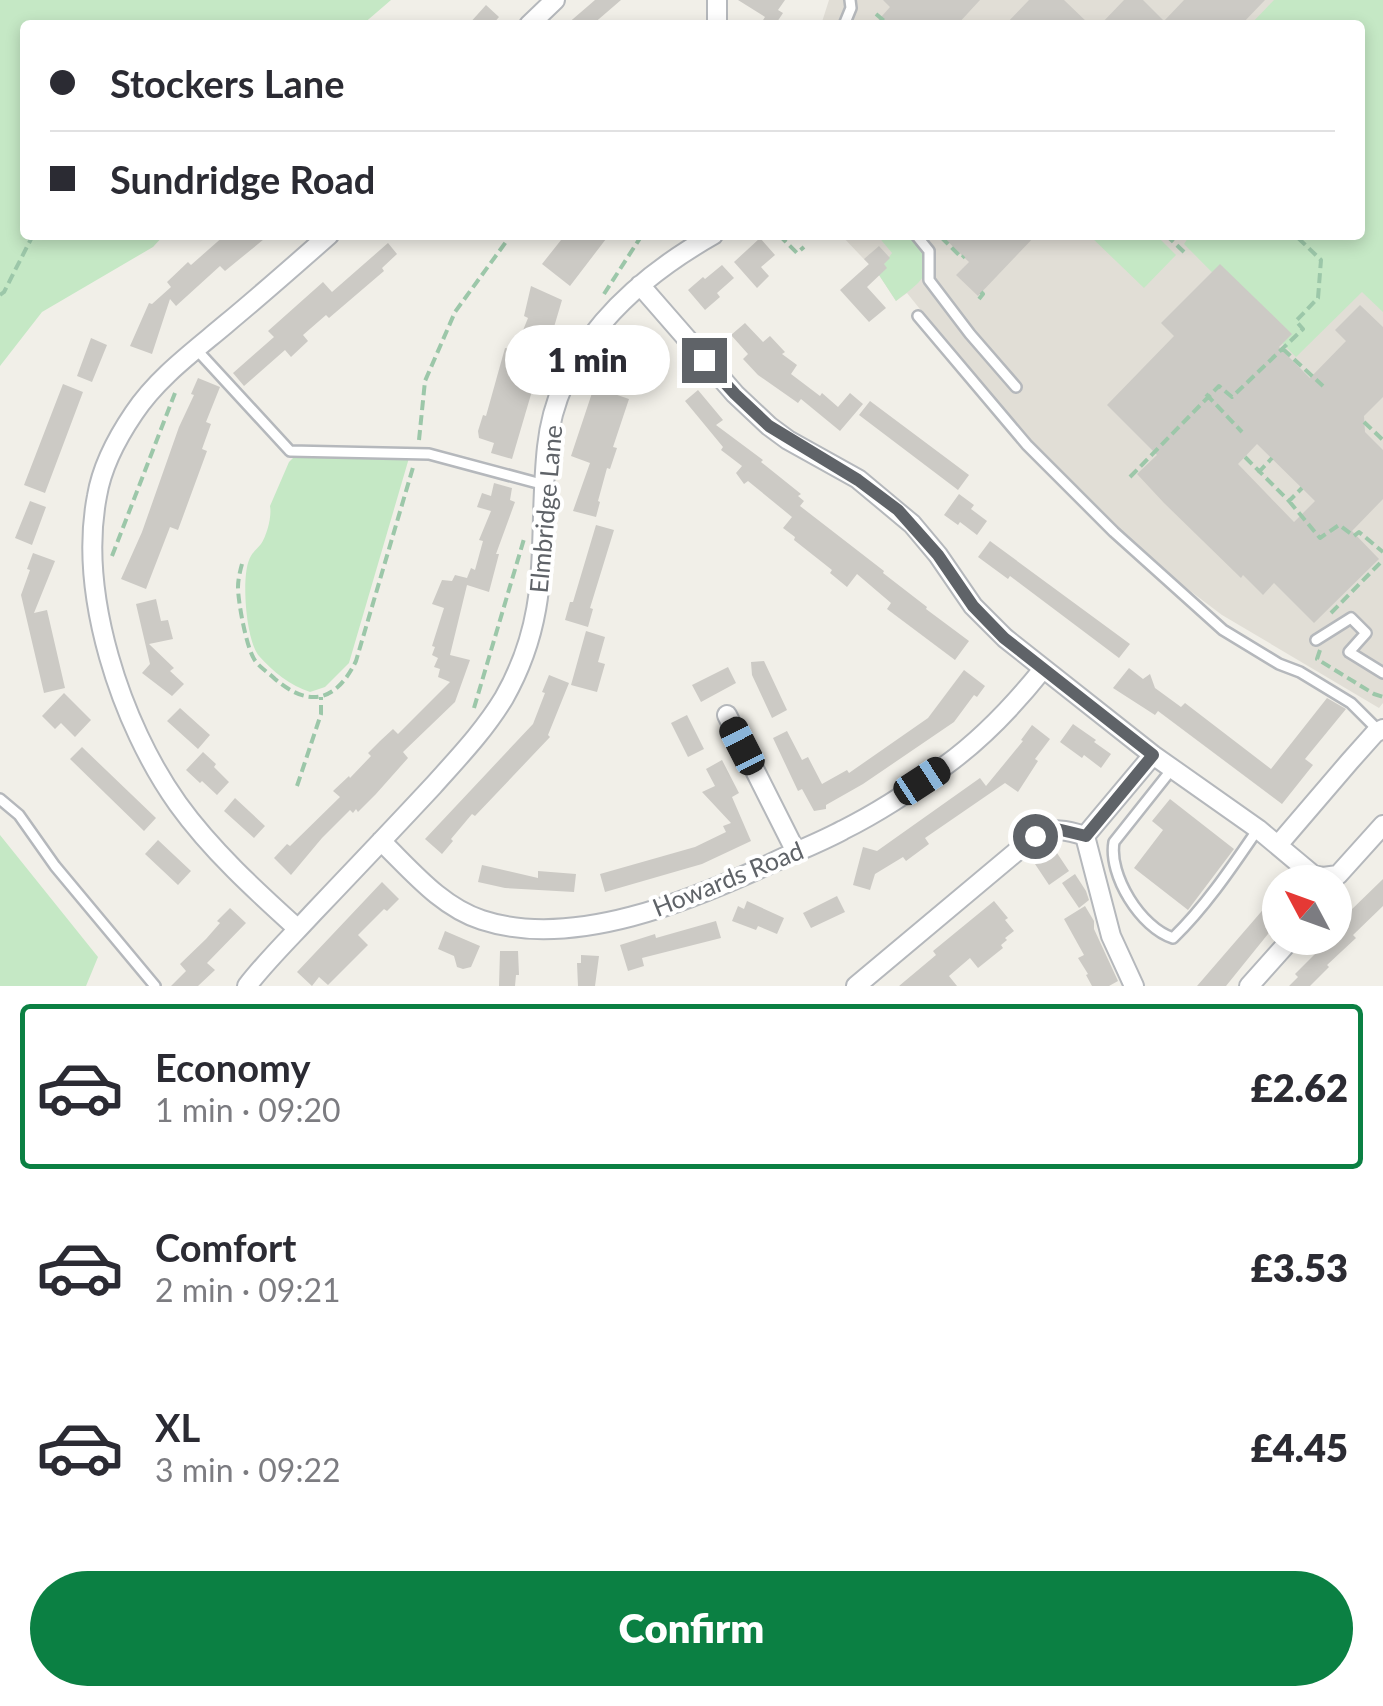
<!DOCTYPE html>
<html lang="en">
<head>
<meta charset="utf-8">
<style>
  body { margin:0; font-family:Lato,sans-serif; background:#f7f7f7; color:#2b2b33; height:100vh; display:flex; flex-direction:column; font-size:38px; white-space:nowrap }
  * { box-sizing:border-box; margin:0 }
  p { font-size:32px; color:#7c7c81 }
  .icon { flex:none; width:55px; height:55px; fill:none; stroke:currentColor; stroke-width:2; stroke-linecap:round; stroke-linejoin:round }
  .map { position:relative; height:986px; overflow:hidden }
  .side { display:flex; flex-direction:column; background:#fff; flex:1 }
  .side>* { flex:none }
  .banner { position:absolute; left:20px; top:20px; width:1345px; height:220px; border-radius:10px; box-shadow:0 5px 15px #0003; display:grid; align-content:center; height:220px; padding:0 30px; background:#fff }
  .needle { width:65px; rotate:311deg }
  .fabs { position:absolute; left:1262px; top:865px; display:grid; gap:20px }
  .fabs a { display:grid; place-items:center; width:90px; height:90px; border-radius:50%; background:#fff; box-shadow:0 5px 15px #0003; font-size:50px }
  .end { position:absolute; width:45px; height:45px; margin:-22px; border:12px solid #5f6368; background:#fff; box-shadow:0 0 0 5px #fff }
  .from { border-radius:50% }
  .bubble { position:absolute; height:70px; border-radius:35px; background:#fff; box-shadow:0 5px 15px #0003; font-size:32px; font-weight:800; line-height:70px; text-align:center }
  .car { position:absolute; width:30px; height:60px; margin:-30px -15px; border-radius:12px; box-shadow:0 0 8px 2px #0007; background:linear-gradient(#222 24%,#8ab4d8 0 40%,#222 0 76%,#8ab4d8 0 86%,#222 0) }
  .banner b { display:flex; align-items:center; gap:35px; height:95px; font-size:38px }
  .banner b+b { border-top:2px solid #e1e1e2 }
  .banner i { width:25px; height:25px; background:#2b2b33 }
  ul { padding:18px 0 0; list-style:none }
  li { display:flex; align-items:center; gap:30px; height:165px; margin:0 20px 15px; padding:0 10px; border:5px solid transparent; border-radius:10px }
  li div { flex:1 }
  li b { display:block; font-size:38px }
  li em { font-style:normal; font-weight:800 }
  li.on { border-color:#0b8043 }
  li>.icon { width:90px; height:90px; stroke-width:1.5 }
  .primary-button { display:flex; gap:20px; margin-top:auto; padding:20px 30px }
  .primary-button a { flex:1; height:115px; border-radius:60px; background:#0b8043; color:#fff; font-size:40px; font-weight:800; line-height:115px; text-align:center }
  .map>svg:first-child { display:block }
  .education { fill:#e1ded6 }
  .green { fill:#c5e8c5 }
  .building { fill:#cccac5; fill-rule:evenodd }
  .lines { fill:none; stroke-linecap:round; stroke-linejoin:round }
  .service-casing { stroke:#b5b8bc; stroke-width:14 }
  .minor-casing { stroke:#b5b8bc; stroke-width:22 }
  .path { stroke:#9cc7a9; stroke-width:4; stroke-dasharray:10 5; stroke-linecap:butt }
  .service { stroke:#fff; stroke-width:9 }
  .minor { stroke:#fff; stroke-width:18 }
  .route { stroke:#5f6368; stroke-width:12 }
  .labels { text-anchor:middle; stroke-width:8; stroke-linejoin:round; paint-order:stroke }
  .street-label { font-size:25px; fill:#5f6368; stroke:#fff }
</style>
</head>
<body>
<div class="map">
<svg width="1383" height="986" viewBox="0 0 1383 986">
  <rect width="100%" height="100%" fill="#f1efe8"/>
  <path class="education" d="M829,0H1383V703L1379,708L1222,615L1177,581L1123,533L1062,471L1011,422L907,293L896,301L879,275L841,235H1360V25H821Z"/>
  <path class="green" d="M0,0H391L362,25H25V235H164L153,247L42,312L0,366Z
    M1274,0H1383V312L1362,292L1296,357L1184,244L1190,235H1360V25H1250Z
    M877,235H913C938,271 926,278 896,301L879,275L884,264L892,253Z
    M1089,235H1156L1176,255L1144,288Z
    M293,458H409L349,663L325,687L310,692C291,686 272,671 259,656C246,640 242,583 248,563C251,553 255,551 261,544C267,535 272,516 270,506L289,462Z
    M0,835L98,957L86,986H0Z"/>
  <path class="building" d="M595,0H621L592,25H566Z
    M738,0H785L778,10L783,13L775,25H760L765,17Z
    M883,0H980L957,25H874L890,7Z
    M1029,0H1064L1090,25H1005Z
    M1124,0H1143L1164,21L1184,0H1265L1241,25H1100Z
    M486,5L499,17L492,25H468Z
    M225,235H269L225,271L220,266L176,306L170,299L152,354L130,346L149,303L152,304L171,287L167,282L188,262L191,265Z
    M565,235H609L570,286L542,264Z
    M941,235H1036L978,296L956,275L969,262Z
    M760,238L775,255L761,267L769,276L757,288L734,262Z
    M388,243L397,254L382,268L384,271L329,318L326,315L303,335L308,341L291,357L285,350L244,386L233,373L274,337L268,331L323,282L332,292Z
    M879,246L890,258L884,264L887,268L867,287L886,308L869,322L840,290L869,264L864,259Z
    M1220,264L1292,334L1279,347L1310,378L1346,341L1335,330L1360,305L1383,327V397L1364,416L1365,432L1383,450V499L1352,531L1379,559L1314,623L1274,583L1263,595L1243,575L1241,578L1164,503L1137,474L1157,455L1107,405L1174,336L1161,323ZM1257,444L1315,501L1294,522L1238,464Z
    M722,265L734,278L717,293L720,297L705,310L688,290L703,277L705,279Z
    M531,286L562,300L554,327H551L548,335L544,334L528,389L532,391L512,459L491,453L494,443L479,438L478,431L483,415L486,416L505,348L515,350L528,318L524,316Z
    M745,323L763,342L770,336L785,352L782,354L797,365L791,374L820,396L822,393L838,407L850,393L863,404L840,431L801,399L798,403L758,375L743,359L748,354L731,335Z
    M647,328L662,346L629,370L618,355Z
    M91,338L107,345L92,382L77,376Z
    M198,378L220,387L206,422L211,424L202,449L207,451L178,530L170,527L146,589L121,579L142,532L179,427L194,395L191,394Z
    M63,384L83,392L45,493L24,485Z
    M594,387L629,399L613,447L617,448L610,469L607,468L598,501L600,502L596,517L573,511L590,463L571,456Z
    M698,390L723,420L716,425L763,460L761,462L801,494L798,496L804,501L800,506L884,571L883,573L927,607L926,609L969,641L955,660L887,609L891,603L857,574L847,587L830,573L832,570L794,540L795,537L783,528L792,517L748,481L744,484L736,473L742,466L721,450L723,447L685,401Z
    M870,401L969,475L958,490L859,415Z
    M494,483L512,488L510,500L515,502L496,554H499L489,592L467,585L450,655L470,660L455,702L403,752L408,758L376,794L358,812L356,809L353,813L350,810L322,838L291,875L274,858L287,844L290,846L340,797L333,791L349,776L350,778L371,756L368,753L380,741L393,729L398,734L450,682L438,677L440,669L434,667L438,658L432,655L435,647L432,646L444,608L432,604L442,580L452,581L455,575L467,578L471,568L475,570L483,541L479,540L491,511L477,507L482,493L491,496Z
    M959,494L974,505L971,509L987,521L977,535L960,522L958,525L944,515Z
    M30,501L46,507L32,545L15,538Z
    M596,525L614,530L590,608L593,609L588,627L565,620L570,602H573Z
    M990,541L1130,644L1119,658L1010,576L1008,579L978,557Z
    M33,553L55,561L34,613L47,610L65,688L44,693L21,595L30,570L27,569Z
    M156,599L161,621L168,620L173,639L149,644L174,668L170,671L184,684L172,696L142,673L150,664L136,604Z
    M586,631L605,637L598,662L605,664L597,692L571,685Z
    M764,661L787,710L772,718L752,675L751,662Z
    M728,667L736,683L701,702L692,685Z
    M1129,668L1143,679L1150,674L1155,688L1181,707L1185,703L1271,769L1327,698L1346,709L1305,759L1313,765L1282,804L1158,711L1155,715L1113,688Z
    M964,670L985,686L977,697L974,695L954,722L863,784L826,805V809L814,811L802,789L798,791L773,738L787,731L802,760L808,757L822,784L847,770L849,773L928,718Z
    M549,675L569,683L548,735L550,737L475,816L472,814L451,839L453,841L442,854L425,839L533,724L545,693L542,692Z
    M64,693L91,720L75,737L61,723L55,729L42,716Z
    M180,708L210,735L198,749L167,721Z
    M687,715L704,749L688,757L671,723Z
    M1073,724L1096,740L1094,742L1111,754L1101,768L1084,755L1082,758L1060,742Z
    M1032,725L1050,739L1035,759L1038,761L1018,792L1005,783L925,838L929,844L906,861L903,857L875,874L870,890L853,885L863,847L877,851L980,778L986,786L1023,741L1021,740Z
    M82,747L156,818L144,831L70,759Z
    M203,752L216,764L214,767L229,782L217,795L202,781L200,783L186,770Z
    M722,760L739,793L732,797L751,841L702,864L605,892L600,874L695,847L726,832L723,826L731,823L702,792L715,786L706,769Z
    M235,798L265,826L254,838L224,811Z
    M1170,799L1234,849L1188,910L1134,868L1163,830L1152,821Z
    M158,840L191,871L178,885L145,854Z
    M1051,844L1069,871L1049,885L1035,864L1039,861L1034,853L1042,847Z
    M482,865L538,878V871L576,874L574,892L505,888L478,882Z
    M1075,874L1086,891L1089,900L1079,908L1062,883Z
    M1383,879V906L1353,935L1356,938L1327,965L1329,967L1310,986H1289L1298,977L1295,974L1323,946L1321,944L1328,938H1335V931L1349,917L1347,914Z
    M382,882L399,899L387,911L384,909L358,935L368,945L328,985L319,977L312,986L297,972Z
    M1280,890V919L1226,986H1197Z
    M837,896L845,912L811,928L803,913Z
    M747,901L784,918L777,934L758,926L756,930L732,921L738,906L744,909Z
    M994,901L1008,918L1005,920L1014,931L1005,938L1007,940L1001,945L1003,948L978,968L970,958L949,976L957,986H899L936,955L933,951Z
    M1085,906L1094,921V929L1118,981L1109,986H1092L1086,975L1088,974L1078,958L1084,955L1064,919Z
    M230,908L246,923L207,963L215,970L198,986H171L186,971L180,964L206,939L220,923L217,921Z
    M716,921L721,938L642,958L644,966L628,971L620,945L655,934L656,938Z
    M445,931L480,946L471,967L463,969L457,967L454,956L438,949Z
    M500,951H518L519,975H516L515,986H499Z
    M581,955L599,956L595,986H578L577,963H581Z"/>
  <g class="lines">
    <defs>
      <path id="service" d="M844,25L851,8L850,0
        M916,235L929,251V280L970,334L1016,387
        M918,316L1027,445L1114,532L1223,630L1279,664L1300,672L1351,703L1379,731
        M196,349L290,451L429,454L545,485
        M1316,640L1351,618L1366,633L1349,652L1383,673
        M1172,769L1114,842C1108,875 1141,928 1173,938C1206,906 1232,867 1258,829
        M0,799L19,815L55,866L155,986"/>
      <path id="minor" d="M717,0V25
        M529,25L555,0
        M640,285L735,394L769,426L788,440L858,479L912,524L938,555L973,606L1005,638L1153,755L1258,829L1313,875L1323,877
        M727,715L796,852
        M1085,836L1111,936L1134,986
        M1085,836L1153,755
        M381,841C411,870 441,907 482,920C573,950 692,900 774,862C797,851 821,842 843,830C879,812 914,789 946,765C983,738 1015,704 1043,669
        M1278,845L1350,761L1375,733L1383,729
        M1323,877L1338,875L1383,825
        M298,929C256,891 211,850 178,804C121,724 78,594 97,496C102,466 117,438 134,413C157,378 194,351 226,324C261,295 295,265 329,235
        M247,986C267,960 291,937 313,913C353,871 393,829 433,786C458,758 484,731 504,698C554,610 537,540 547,447C557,350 632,281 713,235
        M856,986L1035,836C1053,827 1067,830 1085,836
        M1249,986L1292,938"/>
    </defs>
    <use href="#service" class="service-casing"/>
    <use href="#minor" class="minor-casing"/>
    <path class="path" d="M876,14L889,25
      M779,235L797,253L804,247
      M1166,235L1184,252
      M941,237L962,258L964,256
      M604,294L642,235
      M0,295L4,292L33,235
      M979,299L983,294L981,292
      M1283,349L1323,386
      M1206,394L1242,432
      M1364,422L1383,440
      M419,440L425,381L455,312L511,235
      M1245,457L1289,501L1302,488
      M1258,473L1272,458
      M1130,477L1219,386L1232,397L1303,329L1296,321L1318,298L1321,260L1295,235
      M1289,501L1320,538L1339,525L1354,536L1359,532L1383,552
      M112,556L175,393
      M242,564C240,571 238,580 238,587C238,602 246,644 253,657C257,666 268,672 275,679C309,708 336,702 356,661L414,464
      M1331,613L1383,560
      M1320,650L1317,659L1374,694L1383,697
      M474,708L524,539
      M297,786L321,714V697"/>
    <use href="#service" class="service"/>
    <use href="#minor" class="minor"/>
  </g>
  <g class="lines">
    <path class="route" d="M704,360L735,394L769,426L858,480L898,510L938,555L973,606L1004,638L1153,755L1086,836L1057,829L1035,836"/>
  </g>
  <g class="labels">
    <g class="street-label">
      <text transform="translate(546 509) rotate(-85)" y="9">Elmbridge Lane</text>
      <text transform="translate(728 879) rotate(-22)" y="9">Howards Road</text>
    </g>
  </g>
</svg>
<div class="fabs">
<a><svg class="needle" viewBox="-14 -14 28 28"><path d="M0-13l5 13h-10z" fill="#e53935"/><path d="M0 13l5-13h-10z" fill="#7c7c81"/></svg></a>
</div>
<i class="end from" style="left:1035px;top:836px"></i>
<i class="end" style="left:704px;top:360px"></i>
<div class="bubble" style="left:505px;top:325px;width:165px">1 min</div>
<i class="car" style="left:742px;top:746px;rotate:333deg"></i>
<i class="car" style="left:922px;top:781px;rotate:57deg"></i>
<div class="banner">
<b><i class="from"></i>Stockers Lane</b>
<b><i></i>Sundridge Road</b>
</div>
</div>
<section class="side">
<ul>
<li class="on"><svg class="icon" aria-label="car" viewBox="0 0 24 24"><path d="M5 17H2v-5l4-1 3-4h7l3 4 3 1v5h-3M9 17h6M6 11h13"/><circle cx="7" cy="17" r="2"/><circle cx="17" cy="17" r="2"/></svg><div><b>Economy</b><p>1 min · 09:20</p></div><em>£2.62</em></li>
<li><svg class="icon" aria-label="car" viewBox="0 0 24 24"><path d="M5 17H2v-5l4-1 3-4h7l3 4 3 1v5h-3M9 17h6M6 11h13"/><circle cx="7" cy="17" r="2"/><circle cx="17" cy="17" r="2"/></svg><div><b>Comfort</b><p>2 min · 09:21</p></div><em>£3.53</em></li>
<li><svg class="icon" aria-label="car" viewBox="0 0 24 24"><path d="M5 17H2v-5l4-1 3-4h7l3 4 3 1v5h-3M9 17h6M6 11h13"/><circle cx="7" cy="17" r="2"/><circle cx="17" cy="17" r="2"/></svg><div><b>XL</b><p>3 min · 09:22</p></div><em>£4.45</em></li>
</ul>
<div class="primary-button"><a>Confirm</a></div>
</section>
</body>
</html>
